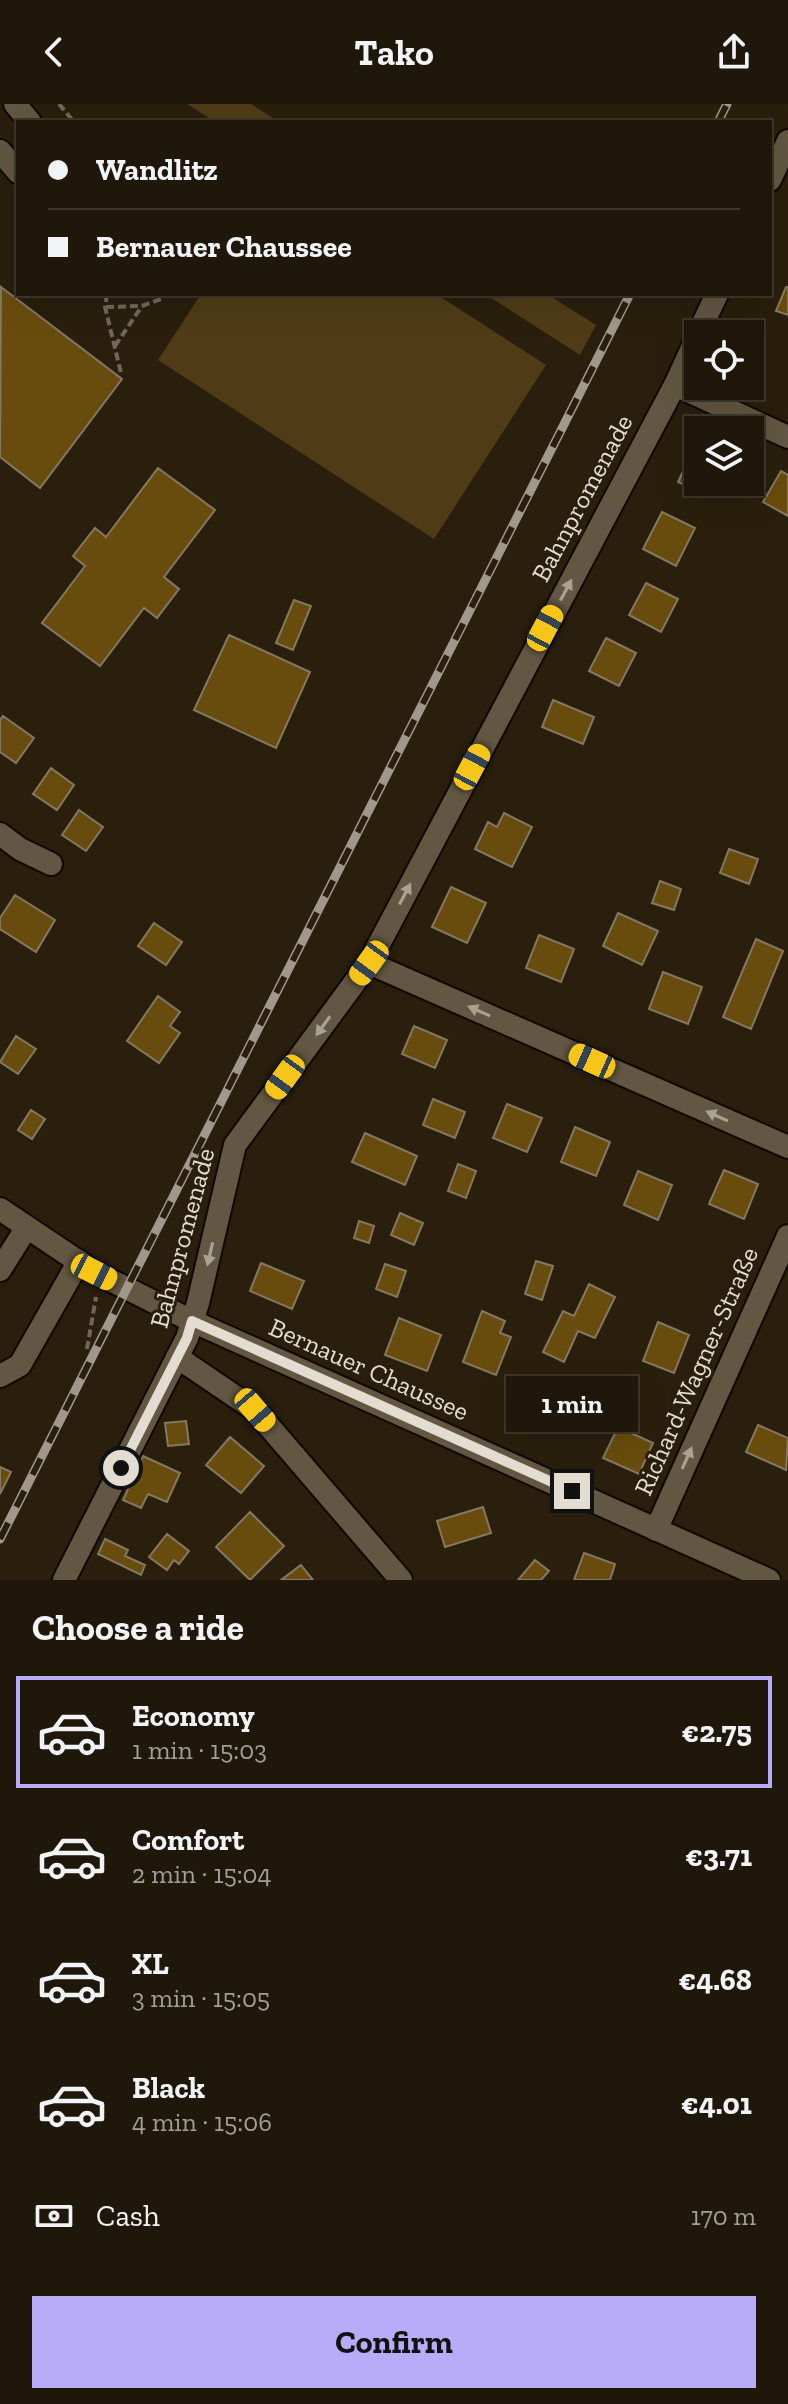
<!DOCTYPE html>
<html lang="en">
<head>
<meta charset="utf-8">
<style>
  body { margin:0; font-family:"Zilla Slab",serif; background:#2c2417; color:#f1f3f6; height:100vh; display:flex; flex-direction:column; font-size:30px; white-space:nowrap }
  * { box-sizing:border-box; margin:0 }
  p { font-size:26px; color:#a19f9c }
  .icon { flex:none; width:44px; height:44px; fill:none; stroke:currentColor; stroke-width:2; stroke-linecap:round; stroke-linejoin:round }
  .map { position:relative; height:1476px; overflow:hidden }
  .side { display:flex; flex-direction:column; background:#1f1709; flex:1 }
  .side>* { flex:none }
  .top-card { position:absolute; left:16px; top:16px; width:756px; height:176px; border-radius:0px; box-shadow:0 8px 32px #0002,0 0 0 2px #3c362a; display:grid; align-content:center; height:176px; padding:0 32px; background:#1f1709 }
  .fabs { position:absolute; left:684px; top:216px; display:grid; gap:16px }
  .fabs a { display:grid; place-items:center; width:80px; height:80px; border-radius:0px; background:#1f1709; box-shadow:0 8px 32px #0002,0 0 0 2px #3c362a; font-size:40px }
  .end { position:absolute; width:36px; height:36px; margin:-18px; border:10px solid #e3ddd1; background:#111; box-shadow:0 0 0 4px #111 }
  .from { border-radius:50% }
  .bubble { position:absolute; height:56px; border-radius:0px; background:#1f1709; box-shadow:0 8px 32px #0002,0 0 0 2px #3c362a; font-size:26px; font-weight:800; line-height:56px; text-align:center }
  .car { position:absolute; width:24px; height:48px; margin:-24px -12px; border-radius:10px; box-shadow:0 0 6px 2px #0007; background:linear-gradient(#f5c518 24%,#345 0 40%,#f5c518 0 76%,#345 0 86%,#f5c518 0) }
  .top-card b { display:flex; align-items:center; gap:28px; height:76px; font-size:30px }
  .top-card b+b { border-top:2px solid #3c362a }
  .top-card i { width:20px; height:20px; background:#f1f3f6 }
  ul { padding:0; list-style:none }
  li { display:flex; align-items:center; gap:24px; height:112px; margin:0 16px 12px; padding:0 16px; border:4px solid transparent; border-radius:0px }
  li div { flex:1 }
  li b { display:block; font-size:30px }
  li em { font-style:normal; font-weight:800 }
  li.selected { border-color:#b8abf7 }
  li>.icon { width:72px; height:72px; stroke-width:1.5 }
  h2 { padding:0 32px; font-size:36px; line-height:96px }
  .pay { display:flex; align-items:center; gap:20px; height:88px; padding:0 32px; font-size:30px }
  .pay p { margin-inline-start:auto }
  .button { display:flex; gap:16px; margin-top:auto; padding:16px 32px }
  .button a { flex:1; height:92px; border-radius:0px; background:#b8abf7; color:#111; font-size:32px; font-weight:800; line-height:92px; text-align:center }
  header { display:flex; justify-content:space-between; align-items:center; height:104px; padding:0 32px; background:#1f1709; font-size:36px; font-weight:800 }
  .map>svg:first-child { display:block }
  .green { fill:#4f3c17 }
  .building { fill:#684c0d; stroke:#847863; stroke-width:2 }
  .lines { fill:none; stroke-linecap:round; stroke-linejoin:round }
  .minor-casing { stroke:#110800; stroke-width:26 }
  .path { stroke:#706858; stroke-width:4; stroke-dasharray:8 4; stroke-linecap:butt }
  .minor { stroke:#625742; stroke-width:22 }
  .rail-casing { stroke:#a0998a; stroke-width:9 }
  .rail { stroke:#291f0c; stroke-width:6; stroke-dasharray:18; stroke-linecap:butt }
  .oneway { fill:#a9a191 }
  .route { stroke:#e3ddd1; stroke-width:10 }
  .labels { text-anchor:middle; stroke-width:6; stroke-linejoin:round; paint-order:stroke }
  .street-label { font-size:26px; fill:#e3ddd1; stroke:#291f0c }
</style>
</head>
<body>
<header><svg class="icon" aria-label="back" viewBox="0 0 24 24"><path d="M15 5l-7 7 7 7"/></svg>Tako<svg class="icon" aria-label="share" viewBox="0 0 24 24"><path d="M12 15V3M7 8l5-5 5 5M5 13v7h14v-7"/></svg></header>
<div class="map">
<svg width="788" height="1476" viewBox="0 0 788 1476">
  <rect width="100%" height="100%" fill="#291f0c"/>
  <path class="green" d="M187,0H251L279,18H215Z
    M201,190H436L546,261L434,435L158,256Z
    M485,190H547L596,221L580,251Z"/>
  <path class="building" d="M1,183L122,275L40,384L0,353Z
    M786,183H788V211L776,207Z
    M735,219L765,232L750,269V230H731Z
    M697,338L698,378H717L710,392L678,378Z
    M158,364L215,406L164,473L179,485L157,514L144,504L100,562L42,519L85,462L73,452L95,424L106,433Z
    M781,367L788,371V412L763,398Z
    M662,408L695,424L676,462L643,445Z
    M646,479L678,495L661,528L629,511Z
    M294,496L311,502L293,546L276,539Z
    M229,531L310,568L276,644L194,606Z
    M606,534L636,549L619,582L589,567Z
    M553,596L594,613L583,640L542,623Z
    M3,612L34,634L16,659L0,648V616Z
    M51,664L74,681L57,706L33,690Z
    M79,706L103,723L86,747L62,731Z
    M504,709L532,723L512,763L475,745L488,718L497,723Z
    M729,745L758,755L749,780L720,769Z
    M660,777L681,785L674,806L652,799Z
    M451,783L486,799L467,839L432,823Z
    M15,791L55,816L36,848L0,825V814Z
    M618,809L658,827L642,861L603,842Z
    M154,819L182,838L166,861L138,842Z
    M539,831L574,845L561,878L526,864Z
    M756,835L783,847L751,925L723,913Z
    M663,868L702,883L688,920L649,905Z
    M158,892L180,908L170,922L180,929L159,959L127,937Z
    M414,922L447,936L435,964L402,950Z
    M16,932L36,945L18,970L0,958Z
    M433,995L465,1008L455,1034L423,1021Z
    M507,1000L542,1014L527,1048L493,1034Z
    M31,1006L45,1015L32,1035L18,1026Z
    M575,1023L610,1038L596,1072L561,1058Z
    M365,1029L417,1052L405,1081L352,1058Z
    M458,1060L476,1067L466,1094L448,1087Z
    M724,1066L758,1080L744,1115L709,1100Z
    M638,1067L672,1081L658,1116L624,1101Z
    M400,1109L423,1119L414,1141L391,1131Z
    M359,1117L374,1122L369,1139L354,1134Z
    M536,1157L553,1162L542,1196L525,1190Z
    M261,1159L304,1177L292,1205L250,1187Z
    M385,1160L406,1167L397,1193L376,1185Z
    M589,1180L615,1193L595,1234L578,1227L564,1258L543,1248L563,1207L574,1212Z
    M482,1207L505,1217L500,1229L511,1233L496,1271L463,1258Z
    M399,1214L441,1231L427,1267L385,1251Z
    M658,1218L689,1231L674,1269L643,1257Z
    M598,1273L635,1288L627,1306L590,1291Z
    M186,1317L189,1340L168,1342L165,1319Z
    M758,1321L788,1334L786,1366L746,1348Z
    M618,1323L653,1339L639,1370L603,1354Z
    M230,1333L264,1362L241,1389L206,1361Z
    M143,1352L180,1369L167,1398L148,1390L141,1404L123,1396Z
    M0,1363L11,1368L0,1390Z
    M483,1403L491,1429L445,1443L437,1417Z
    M250,1408L284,1442L250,1476L216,1443Z
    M167,1430L189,1447L179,1460L174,1456L167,1466L149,1453Z
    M105,1435L128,1446L125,1452L145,1461L141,1471L98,1450Z
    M584,1449L615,1460L610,1476H574Z
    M535,1456L549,1467L541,1476H518Z
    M301,1461L313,1476H281Z"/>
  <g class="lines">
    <defs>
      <path id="minor" d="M15,0L30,18
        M0,47L18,68
        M770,76L788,37
        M698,230L717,190
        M675,281L788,333
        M0,730L20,745L51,760
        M369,859L788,1043
        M0,1105L94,1168L192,1217L769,1476
        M0,1166L27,1123
        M177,1253L255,1306L401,1476
        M0,1272L20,1261L79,1157
        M656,1426L788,1132
        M64,1476L187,1234L198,1199L235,1041L369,859L675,281L698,231"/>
    </defs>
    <use href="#minor" class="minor-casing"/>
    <path class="path" d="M59,0L74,18
      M107,190L105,203L121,269
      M106,203L142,202L161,195L163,190
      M115,242L142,202
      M87,1245L96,1193"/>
    <use href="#minor" class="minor"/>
    <defs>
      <path id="rail" d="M718,18L727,0
        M0,1435L630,190"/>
    </defs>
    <use href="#rail" class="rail-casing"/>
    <use href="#rail" class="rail"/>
  </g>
  <defs><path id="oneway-solid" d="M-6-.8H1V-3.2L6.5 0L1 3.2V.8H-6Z" transform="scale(2)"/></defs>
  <g class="oneway">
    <use href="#oneway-solid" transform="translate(566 486) rotate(-62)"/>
    <use href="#oneway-solid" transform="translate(405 790) rotate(-62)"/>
    <use href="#oneway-solid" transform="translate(479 907) rotate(-156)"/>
    <use href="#oneway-solid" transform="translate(323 922) rotate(126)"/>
    <use href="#oneway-solid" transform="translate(717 1012) rotate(-156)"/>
    <use href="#oneway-solid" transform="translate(210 1150) rotate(103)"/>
    <use href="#oneway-solid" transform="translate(687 1354) rotate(-66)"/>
  </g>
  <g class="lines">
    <path class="route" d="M121,1364L187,1234L192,1217L572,1387"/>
  </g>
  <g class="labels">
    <g class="street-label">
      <text transform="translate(582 394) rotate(-62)" y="9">Bahnpromenade</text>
      <text transform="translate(182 1134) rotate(-75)" y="9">Bahnpromenade</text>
      <text transform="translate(369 1265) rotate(24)" y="9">Bernauer Chaussee</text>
      <text transform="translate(696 1267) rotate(-66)" y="9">Richard-Wagner-Straße</text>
    </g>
  </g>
</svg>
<div class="fabs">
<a><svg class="icon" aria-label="locate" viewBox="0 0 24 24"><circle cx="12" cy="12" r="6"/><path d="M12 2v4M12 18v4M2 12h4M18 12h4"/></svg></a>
<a><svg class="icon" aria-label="layers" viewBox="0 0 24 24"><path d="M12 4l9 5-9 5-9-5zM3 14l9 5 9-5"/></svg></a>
</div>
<i class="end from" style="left:121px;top:1364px"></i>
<i class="end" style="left:572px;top:1387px"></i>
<div class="bubble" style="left:506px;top:1272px;width:132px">1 min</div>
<i class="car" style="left:545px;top:524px;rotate:28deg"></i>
<i class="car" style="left:472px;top:663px;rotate:28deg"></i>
<i class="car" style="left:369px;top:859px;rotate:216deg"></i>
<i class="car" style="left:592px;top:957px;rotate:294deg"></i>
<i class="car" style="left:285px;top:973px;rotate:216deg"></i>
<i class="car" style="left:94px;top:1168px;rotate:117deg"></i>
<i class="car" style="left:255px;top:1306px;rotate:139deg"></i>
<div class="top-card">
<b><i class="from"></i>Wandlitz</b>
<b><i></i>Bernauer Chaussee</b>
</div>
</div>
<section class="side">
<h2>Choose a ride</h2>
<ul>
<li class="selected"><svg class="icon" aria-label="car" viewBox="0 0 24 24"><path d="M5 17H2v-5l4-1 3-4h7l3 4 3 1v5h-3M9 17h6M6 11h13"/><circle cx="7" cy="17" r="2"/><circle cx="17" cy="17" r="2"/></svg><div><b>Economy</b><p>1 min · 15:03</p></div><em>€2.75</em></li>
<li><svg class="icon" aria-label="car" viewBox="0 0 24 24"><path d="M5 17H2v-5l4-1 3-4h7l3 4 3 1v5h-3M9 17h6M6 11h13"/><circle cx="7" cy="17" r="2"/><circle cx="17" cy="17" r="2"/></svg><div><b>Comfort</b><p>2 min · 15:04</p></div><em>€3.71</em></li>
<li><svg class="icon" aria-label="car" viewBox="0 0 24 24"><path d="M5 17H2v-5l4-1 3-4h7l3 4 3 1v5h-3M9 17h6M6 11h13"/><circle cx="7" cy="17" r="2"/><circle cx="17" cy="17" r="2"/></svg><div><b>XL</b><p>3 min · 15:05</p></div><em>€4.68</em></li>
<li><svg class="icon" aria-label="car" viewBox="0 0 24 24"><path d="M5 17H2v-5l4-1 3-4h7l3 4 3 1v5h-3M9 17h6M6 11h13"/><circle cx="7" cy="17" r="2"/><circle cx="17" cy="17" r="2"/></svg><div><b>Black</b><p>4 min · 15:06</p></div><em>€4.01</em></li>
</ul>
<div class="pay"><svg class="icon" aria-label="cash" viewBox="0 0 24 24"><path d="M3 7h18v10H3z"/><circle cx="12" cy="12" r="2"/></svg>Cash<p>170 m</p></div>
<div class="button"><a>Confirm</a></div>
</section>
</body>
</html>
